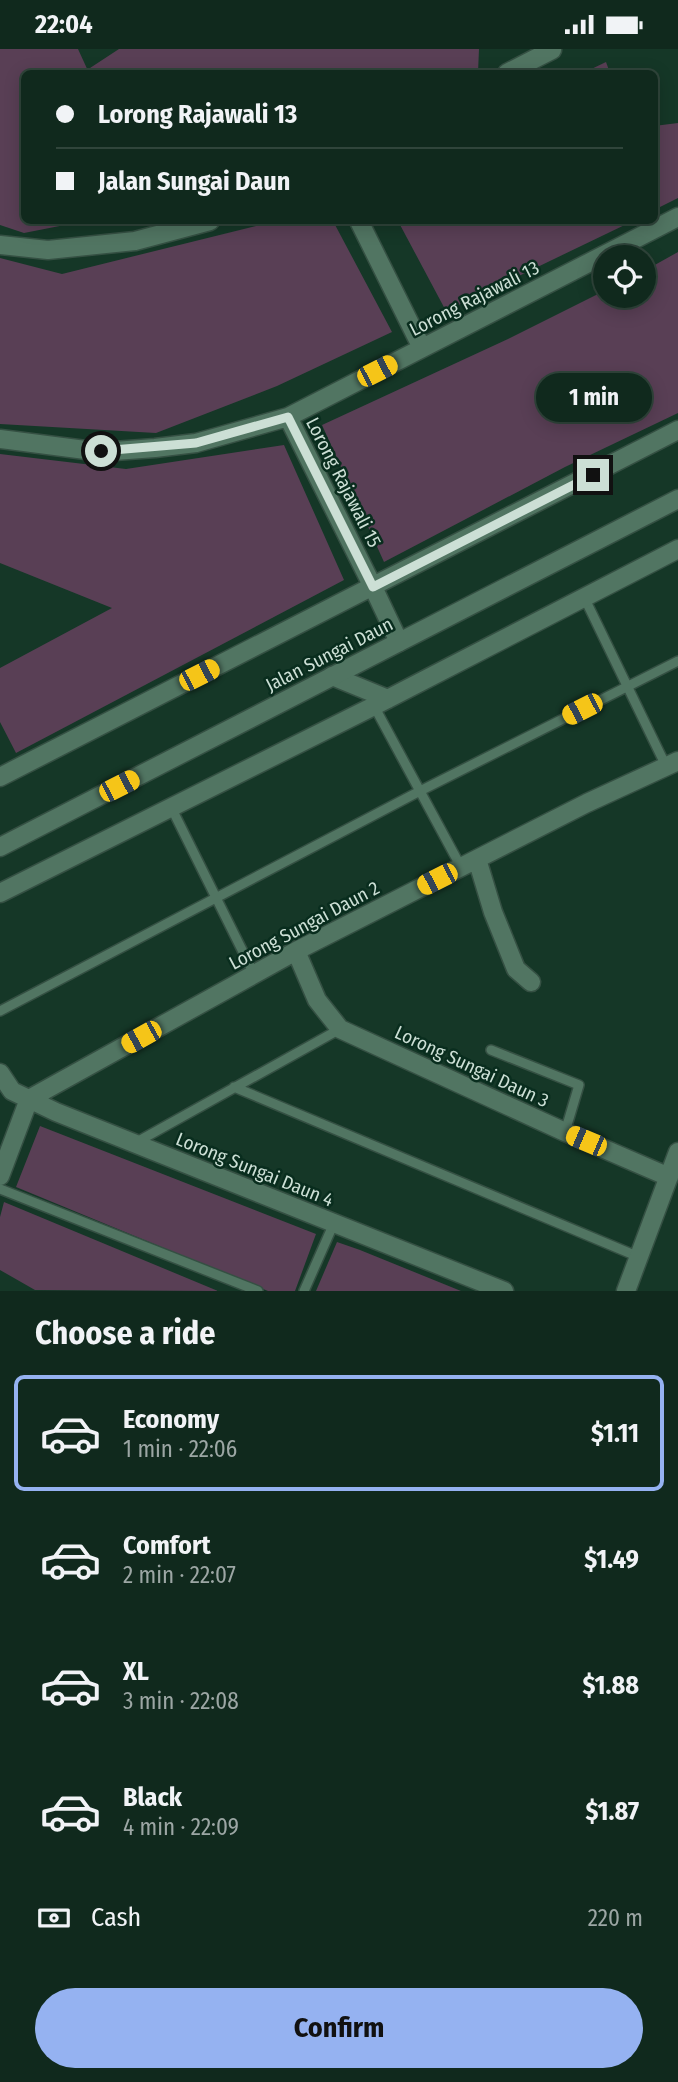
<!DOCTYPE html>
<html lang="en">
<head>
<meta charset="utf-8">
<style>
  body { margin:0; font-family:"Fira Sans Condensed",sans-serif; background:#193126; color:#f1f3f6; height:100vh; display:flex; flex-direction:column; font-size:26px; white-space:nowrap }
  * { box-sizing:border-box; margin:0 }
  p { font-size:23px; color:#9ca6a4 }
  .icon { flex:none; width:38px; height:38px; fill:none; stroke:currentColor; stroke-width:2; stroke-linecap:round; stroke-linejoin:round }
  .map { position:relative; height:1242px; overflow:hidden }
  .sheet { display:flex; flex-direction:column; background:#10291d; flex:1 }
  .sheet>* { flex:none }
  .top-card { position:absolute; left:21px; top:21px; width:637px; height:154px; border-radius:10px; box-shadow:0 4px 18px #0003,0 0 0 2px #30453b; display:grid; align-content:center; height:154px; padding:0 35px; background:#10291d }
  .fabs { position:absolute; left:593px; top:196px; display:grid; gap:14px }
  .fabs a { display:grid; place-items:center; width:63px; height:63px; border-radius:50%; background:#10291d; box-shadow:0 4px 18px #0003,0 0 0 2px #30453b; font-size:35px }
  .end { position:absolute; width:32px; height:32px; margin:-16px; border:9px solid #ccdfd5; background:#111; box-shadow:0 0 0 4px #111 }
  .from { border-radius:50% }
  .bubble { position:absolute; height:49px; border-radius:24px; background:#10291d; box-shadow:0 4px 18px #0003,0 0 0 2px #30453b; font-size:23px; font-weight:700; line-height:49px; text-align:center }
  .car { position:absolute; width:21px; height:42px; margin:-21px -10px; border-radius:9px; box-shadow:0 0 5px 2px #0007; background:linear-gradient(#f5c518 24%,#345 0 40%,#f5c518 0 76%,#345 0 86%,#f5c518 0) }
  .top-card b { display:flex; align-items:center; gap:24px; height:66px; font-size:26px }
  .top-card b+b { border-top:2px solid #30453b }
  .top-card i { width:18px; height:18px; background:#f1f3f6 }
  ul { padding:0; list-style:none }
  li { display:flex; align-items:center; gap:21px; height:116px; margin:0 14px 10px; padding:0 21px; border:4px solid transparent; border-radius:10px }
  li div { flex:1 }
  li b { display:block; font-size:26px }
  li em { font-style:normal; font-weight:700 }
  li.selected { border-color:#95b2f1 }
  li>.icon { width:63px; height:63px; stroke-width:1.5 }
  h2 { padding:0 35px; font-size:32px; line-height:84px }
  .pay { display:flex; align-items:center; gap:18px; height:77px; padding:0 35px; font-size:26px }
  .pay p { margin-inline-start:auto }
  .primary-button { display:flex; gap:14px; margin-top:auto; padding:14px 35px }
  .primary-button a { flex:1; height:80px; border-radius:42px; background:#95b2f1; color:#111; font-size:28px; font-weight:700; line-height:80px; text-align:center }
  .status { display:flex; justify-content:space-between; align-items:center; height:49px; padding:0 35px; background:#10291d; direction:ltr }
  .status svg { height:19px; fill:currentColor }
  .map>svg:first-child { display:block }
  .building { fill:#593f55 }
  .lines { fill:none; stroke-linecap:round; stroke-linejoin:round }
  .service-casing { stroke:#355043; stroke-width:12 }
  .minor-casing { stroke:#355043; stroke-width:21 }
  .tertiary-casing { stroke:#355043; stroke-width:21 }
  .service { stroke:#517562; stroke-width:9 }
  .minor { stroke:#517562; stroke-width:18 }
  .tertiary { stroke:#517562; stroke-width:18 }
  .route { stroke:#ccdfd5; stroke-width:9 }
  .labels { text-anchor:middle; stroke-width:5; stroke-linejoin:round; paint-order:stroke }
  .street-label { font-size:19px; fill:#ccdfd5; stroke:#092d1e }
</style>
</head>
<body>
<div class="status"><b>22:04</b><svg viewBox="0 0 49 12"><path d="M0 12V9h3v3zM5 12V6h3v6zM10 12V3h3v9zM15 12V0h3v12zM26 1h20v11H26zM47 4h2v5h-2z"/></svg></div>
<div class="map">
<svg width="678" height="1242" viewBox="0 0 678 1242">
  <rect width="100%" height="100%" fill="#153727"/>
  <path class="building" d="M0,0H78L89,24H24V172L80,173L24,184L0,176Z
    M119,0H479L478,24H92L90,19Z
    M606,13L610,24H583Z
    M678,74V149L654,161V77Z
    M276,172H333L392,283L277,337L156,384L0,375V209L62,225Z
    M398,172H633L446,262Z
    M678,203V364L565,418L384,513L322,376L508,290L606,241V247H644V222Z
    M284,396L344,531L16,704L0,673V619L112,559L0,514V405L126,420Z
    M40,1077L316,1185L295,1242H268L16,1138Z
    M4,1153L218,1242L35,1241L0,1221V1168Z
    M337,1193L360,1201L461,1242H316Z"/>
  <g class="lines">
    <defs>
      <path id="service" d="M584,548L666,717
        M374,657L461,818
        M171,758L254,925
        M0,962L420,742L678,612
        M491,1001L579,1036L565,1083
        M234,1038L639,1208
        M135,1094L340,980
        M0,1140L258,1242
        M304,1242L334,1174"/>
      <path id="minor" d="M507,24L552,1
        M359,172L422,299
        M0,196L48,201L135,192L210,172
        M288,368L373,538L399,593
        M0,390L101,403L155,399L196,394L288,368L678,168
        M332,627L388,650
        M0,728L678,381
        M477,810L493,863L516,920L531,933
        M0,844L374,657L678,500
        M296,902L317,951L340,980L565,1083L669,1128
        M0,1024L12,1042L56,1063L504,1242
        M0,1127L29,1050L296,902L587,754L678,712
        M626,1242L678,1103"/>
      <path id="tertiary" d="M0,798L678,450"/>
    </defs>
    <use href="#service" class="service-casing"/>
    <use href="#minor" class="minor-casing"/>
    <use href="#tertiary" class="tertiary-casing"/>
    <use href="#service" class="service"/>
    <use href="#minor" class="minor"/>
    <use href="#tertiary" class="tertiary"/>
  </g>
  <g class="lines">
    <path class="route" d="M101,402L196,394L288,368L373,538L593,426"/>
  </g>
  <g class="labels">
    <g class="street-label">
      <text transform="translate(474 249) rotate(-27)" y="7">Lorong Rajawali 13</text>
      <text transform="translate(344 433) rotate(63)" y="7">Lorong Rajawali 15</text>
      <text transform="translate(329 605) rotate(-27)" y="7">Jalan Sungai Daun</text>
      <text transform="translate(304 876) rotate(-28)" y="7">Lorong Sungai Daun 2</text>
      <text transform="translate(472 1017) rotate(25)" y="7">Lorong Sungai Daun 3</text>
      <text transform="translate(255 1120) rotate(22)" y="7">Lorong Sungai Daun 4</text>
    </g>
  </g>
</svg>
<div class="fabs">
<a><svg class="icon" aria-label="locate" viewBox="0 0 24 24"><circle cx="12" cy="12" r="6"/><path d="M12 2v4M12 18v4M2 12h4M18 12h4"/></svg></a>
</div>
<i class="end from" style="left:101px;top:402px"></i>
<i class="end" style="left:593px;top:426px"></i>
<div class="bubble" style="left:536px;top:324px;width:116px">1 min</div>
<i class="car" style="left:377px;top:322px;rotate:63deg"></i>
<i class="car" style="left:199px;top:626px;rotate:63deg"></i>
<i class="car" style="left:582px;top:660px;rotate:243deg"></i>
<i class="car" style="left:119px;top:737px;rotate:63deg"></i>
<i class="car" style="left:437px;top:830px;rotate:243deg"></i>
<i class="car" style="left:141px;top:988px;rotate:241deg"></i>
<i class="car" style="left:586px;top:1092px;rotate:293deg"></i>
<div class="top-card">
<b><i class="from"></i>Lorong Rajawali 13</b>
<b><i></i>Jalan Sungai Daun</b>
</div>
</div>
<section class="sheet">
<h2>Choose a ride</h2>
<ul>
<li class="selected"><svg class="icon" aria-label="car" viewBox="0 0 24 24"><path d="M5 17H2v-5l4-1 3-4h7l3 4 3 1v5h-3M9 17h6M6 11h13"/><circle cx="7" cy="17" r="2"/><circle cx="17" cy="17" r="2"/></svg><div><b>Economy</b><p>1 min · 22:06</p></div><em>$1.11</em></li>
<li><svg class="icon" aria-label="car" viewBox="0 0 24 24"><path d="M5 17H2v-5l4-1 3-4h7l3 4 3 1v5h-3M9 17h6M6 11h13"/><circle cx="7" cy="17" r="2"/><circle cx="17" cy="17" r="2"/></svg><div><b>Comfort</b><p>2 min · 22:07</p></div><em>$1.49</em></li>
<li><svg class="icon" aria-label="car" viewBox="0 0 24 24"><path d="M5 17H2v-5l4-1 3-4h7l3 4 3 1v5h-3M9 17h6M6 11h13"/><circle cx="7" cy="17" r="2"/><circle cx="17" cy="17" r="2"/></svg><div><b>XL</b><p>3 min · 22:08</p></div><em>$1.88</em></li>
<li><svg class="icon" aria-label="car" viewBox="0 0 24 24"><path d="M5 17H2v-5l4-1 3-4h7l3 4 3 1v5h-3M9 17h6M6 11h13"/><circle cx="7" cy="17" r="2"/><circle cx="17" cy="17" r="2"/></svg><div><b>Black</b><p>4 min · 22:09</p></div><em>$1.87</em></li>
</ul>
<div class="pay"><svg class="icon" aria-label="cash" viewBox="0 0 24 24"><path d="M3 7h18v10H3z"/><circle cx="12" cy="12" r="2"/></svg>Cash<p>220 m</p></div>
<div class="primary-button"><a>Confirm</a></div>
</section>
</body>
</html>
